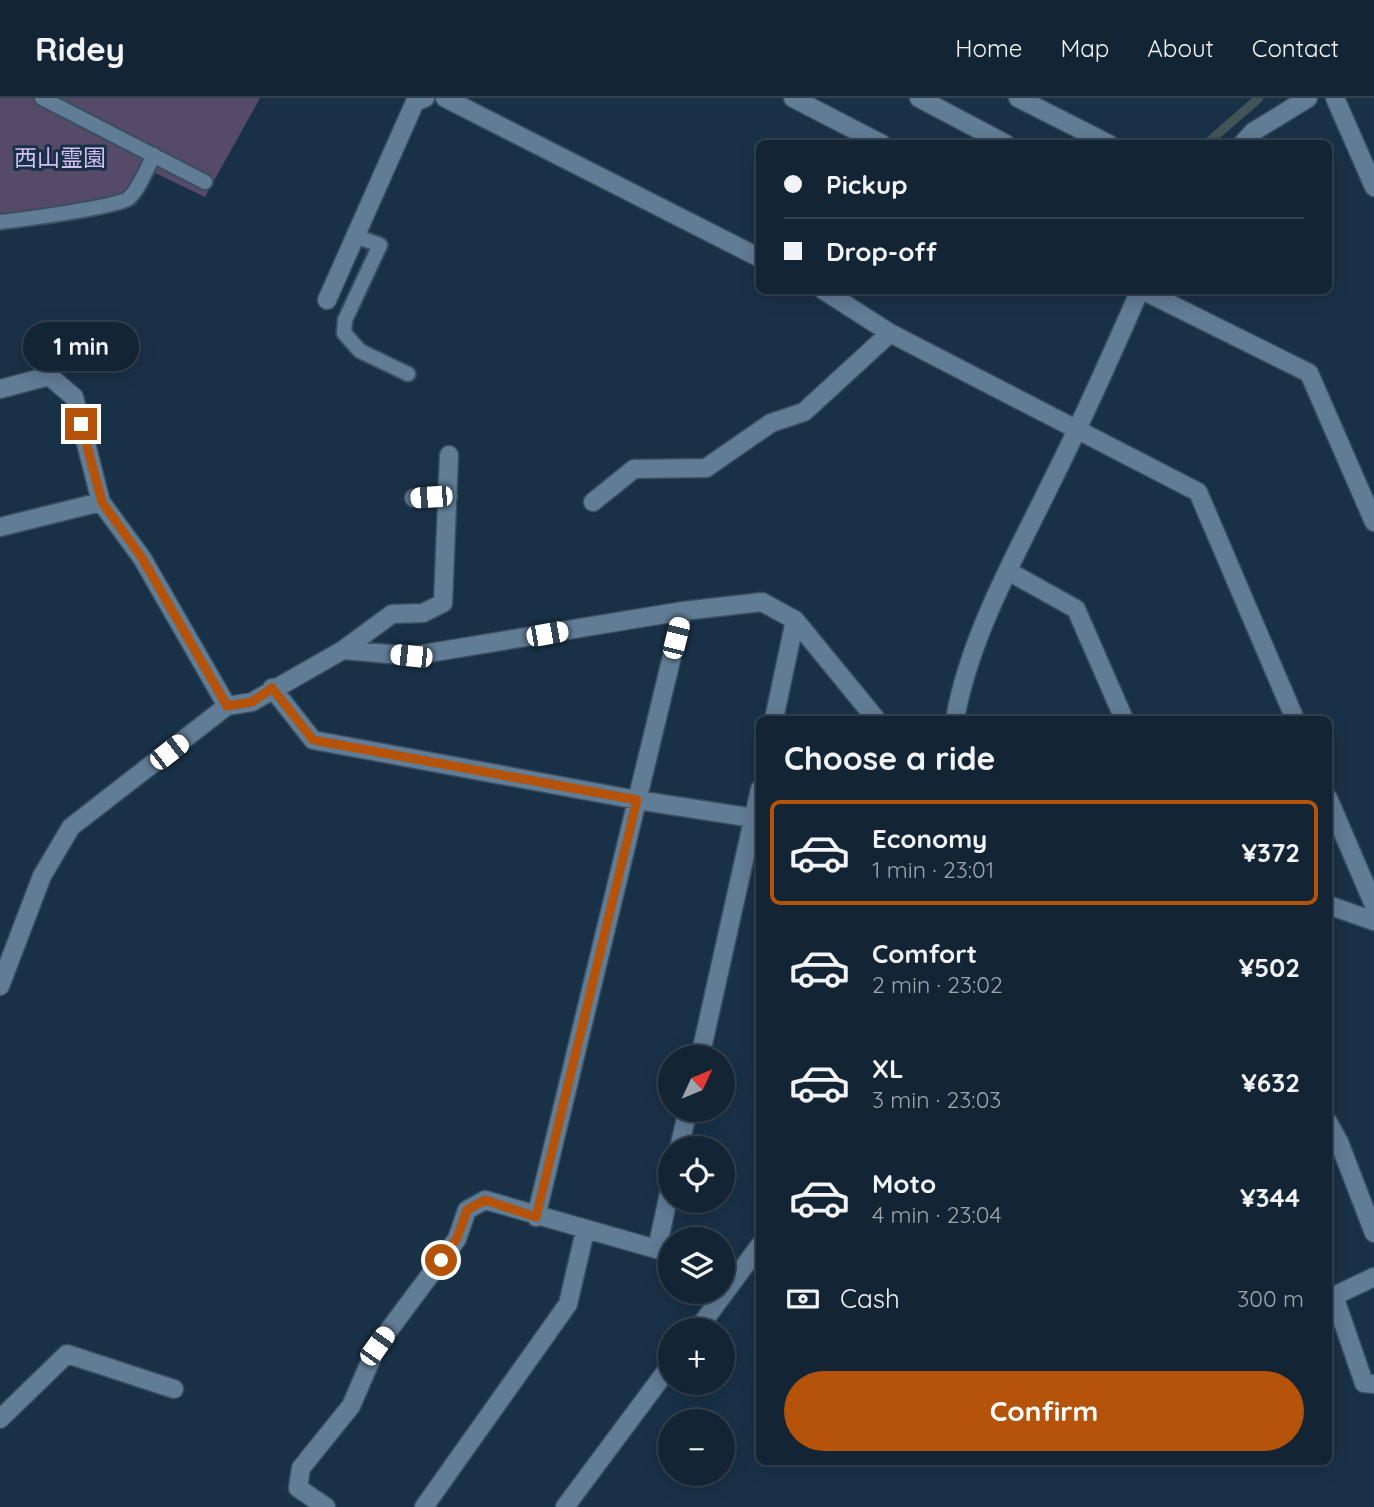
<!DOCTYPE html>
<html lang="en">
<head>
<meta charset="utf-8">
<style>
  body { margin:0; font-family:Quicksand,"Noto Sans JP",sans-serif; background:#203141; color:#f1f3f6; height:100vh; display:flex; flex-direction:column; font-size:26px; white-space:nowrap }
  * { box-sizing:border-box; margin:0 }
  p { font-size:23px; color:#9da5ad }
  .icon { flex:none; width:38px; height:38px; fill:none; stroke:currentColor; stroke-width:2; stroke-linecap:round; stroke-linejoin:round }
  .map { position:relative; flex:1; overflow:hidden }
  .drawer { position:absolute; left:756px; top:618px; width:576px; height:749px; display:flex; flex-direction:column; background:#132535; border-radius:10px; box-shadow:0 4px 18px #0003,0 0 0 2px #324250 }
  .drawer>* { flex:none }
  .hud { position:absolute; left:756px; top:42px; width:576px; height:154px; border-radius:10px; box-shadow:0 4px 18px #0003,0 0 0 2px #324250; display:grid; align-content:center; height:154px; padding:0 28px; background:#132535 }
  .needle { width:46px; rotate:46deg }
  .controls { position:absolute; left:658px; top:947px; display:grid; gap:14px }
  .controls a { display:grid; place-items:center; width:77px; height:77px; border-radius:50%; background:#132535; box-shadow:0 4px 18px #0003,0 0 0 2px #324250; font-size:35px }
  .end { position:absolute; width:32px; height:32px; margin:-16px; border:9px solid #b45309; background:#fff; box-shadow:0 0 0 4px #fff }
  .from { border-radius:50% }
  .bubble { position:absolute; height:49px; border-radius:24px; background:#132535; box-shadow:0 4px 18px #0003,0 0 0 2px #324250; font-size:23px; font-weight:700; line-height:49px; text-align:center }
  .car { position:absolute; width:21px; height:42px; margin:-21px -10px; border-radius:9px; box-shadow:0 0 5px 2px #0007; background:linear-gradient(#fff 24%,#345 0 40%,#fff 0 76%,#345 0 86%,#fff 0) }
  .hud b { display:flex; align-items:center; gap:24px; height:66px; font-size:26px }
  .hud b+b { border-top:2px solid #324250 }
  .hud i { width:18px; height:18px; background:#f1f3f6 }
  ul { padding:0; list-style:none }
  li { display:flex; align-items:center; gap:21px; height:105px; margin:0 14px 10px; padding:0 14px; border:4px solid transparent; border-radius:10px }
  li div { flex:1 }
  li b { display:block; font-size:26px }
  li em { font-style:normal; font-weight:700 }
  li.selected { border-color:#b45309 }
  li>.icon { width:63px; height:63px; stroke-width:1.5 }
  h2 { padding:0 28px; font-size:32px; line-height:84px }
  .pay { display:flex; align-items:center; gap:18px; height:77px; padding:0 28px; font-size:26px }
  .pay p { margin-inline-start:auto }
  .button { display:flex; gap:14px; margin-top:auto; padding:14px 28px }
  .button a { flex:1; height:80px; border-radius:42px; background:#b45309; color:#fff; font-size:28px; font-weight:700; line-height:80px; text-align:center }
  header { display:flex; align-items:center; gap:42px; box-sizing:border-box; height:98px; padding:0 35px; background:#132535; border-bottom:2px solid #324250 }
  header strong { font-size:33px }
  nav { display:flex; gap:38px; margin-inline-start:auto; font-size:24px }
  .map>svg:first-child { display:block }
  .green { fill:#564a69 }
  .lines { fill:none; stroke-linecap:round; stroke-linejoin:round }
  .stream { stroke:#415458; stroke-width:9 }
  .lane-casing { stroke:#394e60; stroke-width:18 }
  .street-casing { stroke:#394e60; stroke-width:21 }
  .secondary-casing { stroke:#394e60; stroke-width:21 }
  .lane { stroke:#617c95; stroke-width:14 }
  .street { stroke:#617c95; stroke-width:18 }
  .secondary { stroke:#617c95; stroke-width:18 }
  .route { stroke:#b45309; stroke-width:9 }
  .labels { text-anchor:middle; stroke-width:6; stroke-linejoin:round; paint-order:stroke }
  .park-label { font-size:23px; fill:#d2bdf4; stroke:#193147 }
</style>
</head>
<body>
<header>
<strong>Ridey</strong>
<nav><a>Home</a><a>Map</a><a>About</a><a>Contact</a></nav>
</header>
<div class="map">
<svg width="1374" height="1409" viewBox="0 0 1374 1409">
  <rect width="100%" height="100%" fill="#193147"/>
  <path class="green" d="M0,0H260L205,99L153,74L136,107L0,129Z"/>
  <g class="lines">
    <path class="stream" d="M1206,46L1259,0"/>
    <defs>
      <path id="lane" d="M42,0L205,84
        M0,124C18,122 119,109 129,100C139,91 147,70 154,57
        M355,138L380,147L345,222L344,235L360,253L408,276"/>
      <path id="street" d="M445,0L760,160
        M793,0L882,46
        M919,0L1006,46
        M1018,0L1109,46
        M823,192L890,235L1198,394L1295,621
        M1142,192L1309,275L1374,424
        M327,202L415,4L425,0
        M0,291L49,278L74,299L101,404
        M414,400L448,398
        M593,404L634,371L706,370L771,325L804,314L890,235
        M0,429L101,404L142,460L227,608
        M1008,473L1076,511L1124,621
        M343,552L392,516L423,515L443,505L449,357
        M272,590L313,642L637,702L760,721
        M774,621L795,522
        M1328,700L1374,807
        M1328,807L1374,823
        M0,888L42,778L71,729L227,608L252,604L343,552L411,558L683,513L762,504L795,522L876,621
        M700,959L760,691
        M1328,1024L1339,1044L1374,1135
        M679,1050L688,1012
        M536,1119L683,513
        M657,1151L670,1091
        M723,1173L735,1181
        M1374,1179L1334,1198L1364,1285L1374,1286
        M0,1321L67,1256L174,1291
        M326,1409L298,1390L301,1370L351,1308L377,1248L457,1141L467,1112L485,1102L670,1155
        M424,1409L568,1206L585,1133"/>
      <path id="secondary" d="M1335,0L1374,89
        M1242,46L1253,34L1308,0
        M955,621C970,537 1016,457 1053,381C1084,319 1112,256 1140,192
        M697,1232L760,1147
        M565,1409L670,1268"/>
    </defs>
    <use href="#lane" class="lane-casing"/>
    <use href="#street" class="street-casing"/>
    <use href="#secondary" class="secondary-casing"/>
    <use href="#lane" class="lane"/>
    <use href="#street" class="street"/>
    <use href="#secondary" class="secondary"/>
  </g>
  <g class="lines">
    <path class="route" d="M81,326L102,404L142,460L227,608L252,604L272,590L313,642L637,702L536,1119L485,1102L467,1112L457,1140L441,1162"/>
  </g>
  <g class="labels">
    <g class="park-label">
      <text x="60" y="68">西山霊園</text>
    </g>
  </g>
</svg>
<div class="controls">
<a><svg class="needle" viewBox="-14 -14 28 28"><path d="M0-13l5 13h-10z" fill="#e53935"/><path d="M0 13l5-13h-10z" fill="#9da5ad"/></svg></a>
<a><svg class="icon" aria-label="locate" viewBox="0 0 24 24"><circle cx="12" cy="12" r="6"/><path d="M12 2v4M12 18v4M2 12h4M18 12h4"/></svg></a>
<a><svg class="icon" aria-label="layers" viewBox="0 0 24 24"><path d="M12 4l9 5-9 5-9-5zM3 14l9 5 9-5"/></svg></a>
<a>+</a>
<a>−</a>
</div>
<i class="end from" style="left:441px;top:1162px"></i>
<i class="end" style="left:81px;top:326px"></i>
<div class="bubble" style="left:23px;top:224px;width:116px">1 min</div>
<i class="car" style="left:431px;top:399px;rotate:266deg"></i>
<i class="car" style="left:547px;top:536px;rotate:80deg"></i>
<i class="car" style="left:676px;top:540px;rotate:14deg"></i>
<i class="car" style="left:411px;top:558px;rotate:276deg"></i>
<i class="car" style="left:169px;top:654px;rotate:52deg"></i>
<i class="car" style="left:377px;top:1248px;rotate:36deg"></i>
<div class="hud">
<b><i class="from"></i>Pickup</b>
<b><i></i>Drop-off</b>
</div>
<section class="drawer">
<h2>Choose a ride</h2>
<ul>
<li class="selected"><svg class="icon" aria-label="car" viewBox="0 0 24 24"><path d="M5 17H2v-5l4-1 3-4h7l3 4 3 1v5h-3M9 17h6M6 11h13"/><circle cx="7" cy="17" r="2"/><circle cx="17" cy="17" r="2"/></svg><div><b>Economy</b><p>1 min · 23:01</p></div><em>¥372</em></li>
<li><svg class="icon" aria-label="car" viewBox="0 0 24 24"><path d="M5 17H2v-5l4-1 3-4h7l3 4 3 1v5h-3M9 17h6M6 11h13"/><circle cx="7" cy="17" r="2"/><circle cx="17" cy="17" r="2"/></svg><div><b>Comfort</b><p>2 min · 23:02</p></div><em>¥502</em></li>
<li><svg class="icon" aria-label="car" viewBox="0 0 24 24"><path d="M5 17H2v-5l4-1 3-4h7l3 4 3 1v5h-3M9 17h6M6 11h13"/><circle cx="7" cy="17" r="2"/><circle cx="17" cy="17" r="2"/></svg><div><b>XL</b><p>3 min · 23:03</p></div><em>¥632</em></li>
<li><svg class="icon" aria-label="car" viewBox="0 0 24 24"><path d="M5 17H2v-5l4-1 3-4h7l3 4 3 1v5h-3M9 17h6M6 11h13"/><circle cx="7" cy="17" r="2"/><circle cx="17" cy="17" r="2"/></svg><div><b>Moto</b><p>4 min · 23:04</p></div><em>¥344</em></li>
</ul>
<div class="pay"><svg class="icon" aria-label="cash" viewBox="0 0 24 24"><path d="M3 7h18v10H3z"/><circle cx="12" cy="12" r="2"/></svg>Cash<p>300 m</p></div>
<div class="button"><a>Confirm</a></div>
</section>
</div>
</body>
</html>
